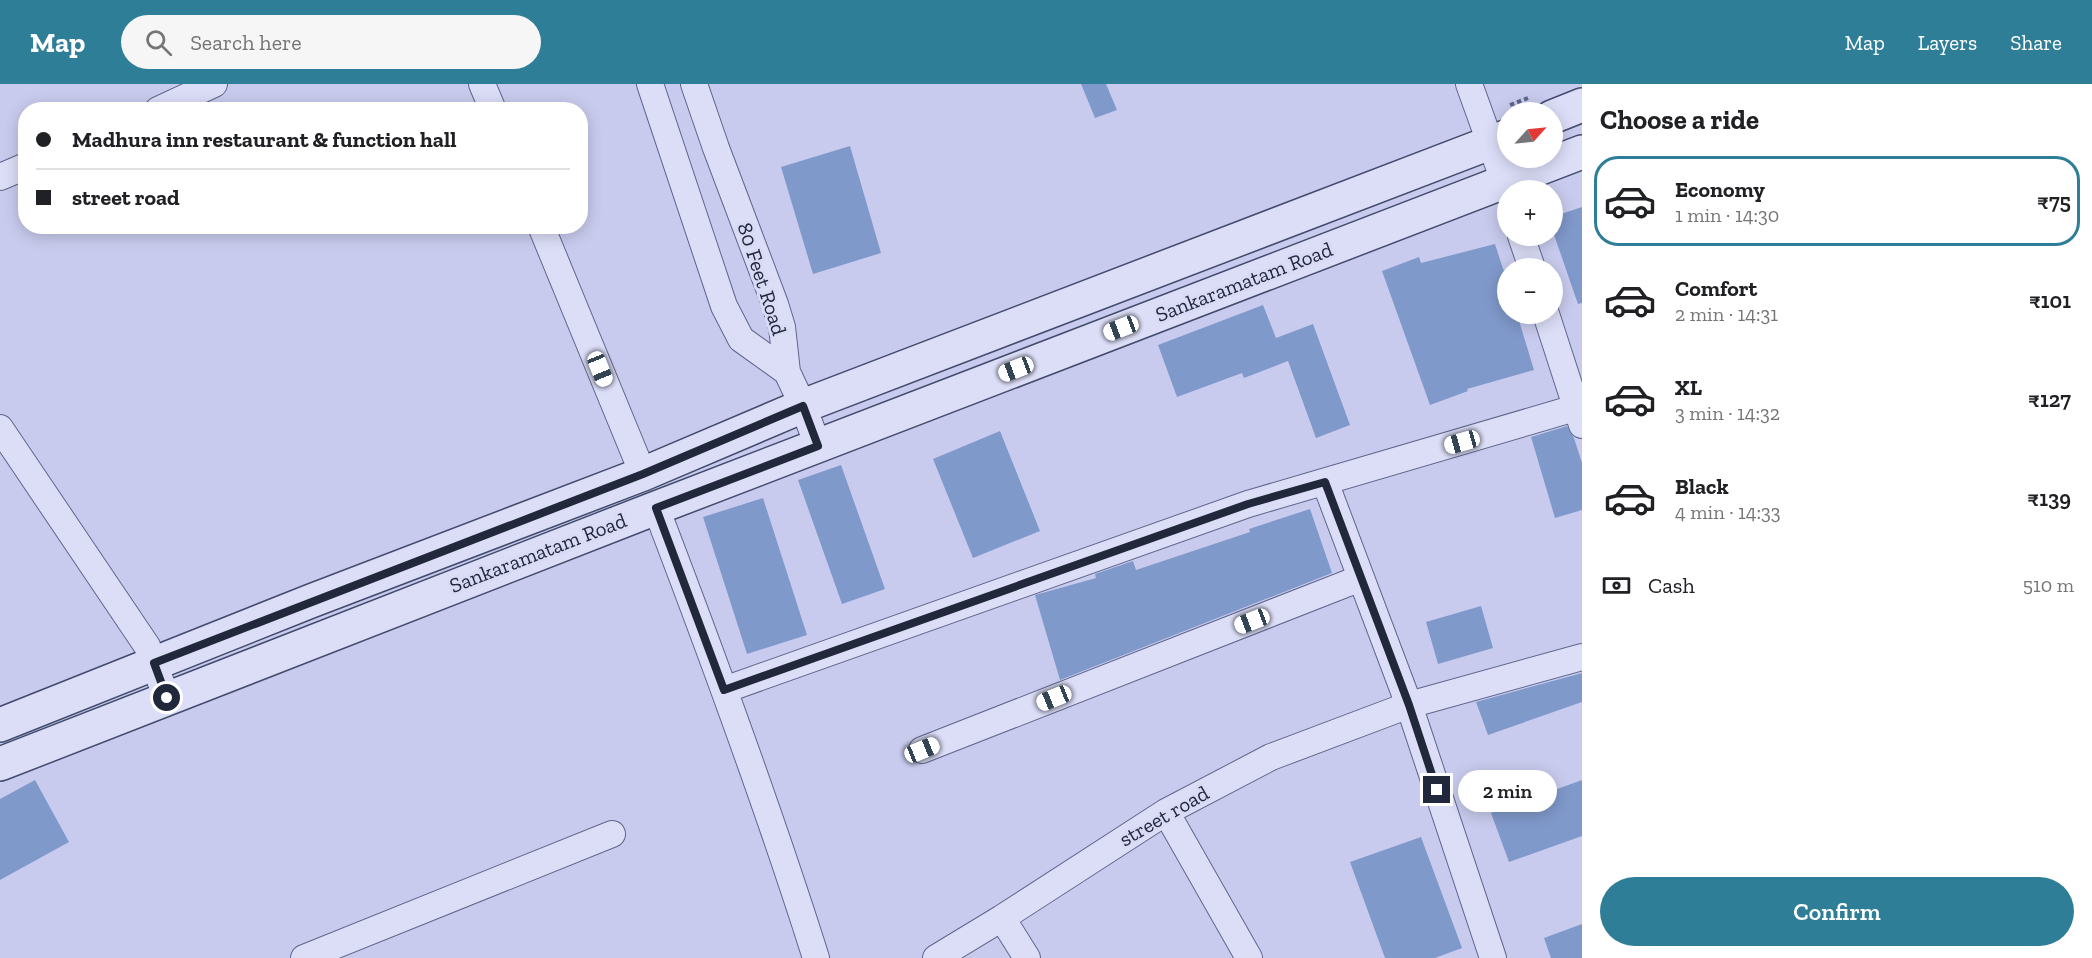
<!DOCTYPE html>
<html lang="en">
<head>
<meta charset="utf-8">
<style>
  body { margin:0; font-family:"Zilla Slab",serif; background:#f6f6f6; color:#202124; height:100vh; display:flex; flex-direction:column; font-size:22px; white-space:nowrap }
  * { box-sizing:border-box; margin:0 }
  p { font-size:20px; color:#757577 }
  .icon { flex:none; width:33px; height:33px; fill:none; stroke:currentColor; stroke-width:2; stroke-linecap:round; stroke-linejoin:round }
  .map { position:relative; flex:1; overflow:hidden }
  .side { display:flex; flex-direction:column; background:#fff; width:510px }
  .side>* { flex:none }
  .top-card { position:absolute; left:18px; top:18px; width:570px; height:132px; border-radius:24px; box-shadow:0 3px 15px #0003; display:grid; align-content:center; height:132px; padding:0 18px; background:#fff }
  .needle { width:39px; rotate:63deg }
  .tools { position:absolute; left:1497px; top:18px; display:grid; gap:12px }
  .tools a { display:grid; place-items:center; width:66px; height:66px; border-radius:50%; background:#fff; box-shadow:0 3px 15px #0003; font-size:30px }
  .end { position:absolute; width:27px; height:27px; margin:-14px; border:8px solid #21283b; background:#fff; box-shadow:0 0 0 3px #fff }
  .from { border-radius:50% }
  .bubble { position:absolute; height:42px; border-radius:21px; background:#fff; box-shadow:0 3px 15px #0003; font-size:20px; font-weight:600; line-height:42px; text-align:center }
  .car { position:absolute; width:18px; height:36px; margin:-18px -9px; border-radius:8px; box-shadow:0 0 4px 2px #0007; background:linear-gradient(#fff 24%,#345 0 40%,#fff 0 76%,#345 0 86%,#fff 0) }
  .top-card b { display:flex; align-items:center; gap:21px; height:57px; font-size:22px }
  .top-card b+b { border-top:2px solid #e0e0e0 }
  .top-card i { width:15px; height:15px; background:#202124 }
  ul { padding:0; list-style:none }
  li { display:flex; align-items:center; gap:18px; height:90px; margin:0 12px 9px; padding:0 6px; border:3px solid transparent; border-radius:24px }
  li div { flex:1 }
  li b { display:block; font-size:22px }
  li em { font-style:normal; font-weight:600 }
  li.active { border-color:#2f7e97 }
  li>.icon { width:54px; height:54px; stroke-width:1.5 }
  h2 { padding:0 18px; font-size:27px; line-height:72px }
  .pay { display:flex; align-items:center; gap:15px; height:66px; padding:0 18px; font-size:22px }
  .pay p { margin-inline-start:auto }
  .cta { display:flex; gap:12px; margin-top:auto; padding:12px 18px }
  .cta a { flex:1; height:69px; border-radius:36px; background:#2f7e97; color:#fff; font-size:24px; font-weight:600; line-height:69px; text-align:center }
  header { display:flex; align-items:center; gap:36px; box-sizing:border-box; height:84px; padding:0 30px; background:#2f7e97; color:#fff }
  header strong { font-size:28px }
  nav { display:flex; gap:33px; margin-inline-start:auto; font-size:21px }
  .search { width:420px; height:54px; background:#f6f6f6; display:flex; align-items:center; gap:15px; box-sizing:border-box; padding:0 21px; border-radius:33px; color:#757577; font-size:22px }
  main { display:flex; flex:1; min-height:0 }
  .map>svg:first-child { display:block }
  .building { fill:#8099cb }
  .lines { fill:none; stroke-linecap:round; stroke-linejoin:round }
  .street-casing { stroke:#5e678a; stroke-width:28 }
  .secondary-casing { stroke:#414b6c; stroke-width:36 }
  .path { stroke:#5e678a; stroke-width:4; stroke-dasharray:4.5 3; stroke-linecap:butt }
  .street { stroke:#dcdef8; stroke-width:26 }
  .secondary { stroke:#dcdef8; stroke-width:33 }
  .route { stroke:#21283b; stroke-width:8 }
  .labels { text-anchor:middle; stroke-width:6; stroke-linejoin:round; paint-order:stroke }
  .street-label { font-size:21px; fill:#21283b; stroke:#d9daf5 }
</style>
</head>
<body>
<header>
<strong>Map</strong>
<div class="search"><svg class="icon" aria-label="search" viewBox="0 0 24 24"><circle cx="10" cy="10" r="6"/><path d="M15 15l6 6"/></svg>Search here</div>
<nav><a>Map</a><a>Layers</a><a>Share</a></nav>
</header>
<main>
<div class="map">
<svg width="1582" height="874" viewBox="0 0 1582 874">
  <rect width="100%" height="100%" fill="#c9cbee"/>
  <path class="building" d="M1081,0H1106L1117,26L1095,34Z
    M850,62L881,169L813,190L781,83Z
    M1582,123V219L1578,220L1552,145V133Z
    M1495,160L1508,200V230H1517L1534,286L1467,305L1468,307L1430,321L1382,187L1419,173L1421,179Z
    M1263,221L1276,254L1313,240L1350,341L1316,354L1288,277L1244,294L1242,289L1177,313L1158,261Z
    M1567,342L1574,354L1582,379V426L1555,434L1531,353Z
    M1000,347L1040,447L973,474L933,375Z
    M841,381L885,505L842,520L798,396Z
    M763,414L807,551L747,570L703,433Z
    M1310,425L1332,489L1060,596L1035,511L1096,494L1095,490L1133,477L1136,486L1250,448L1249,445Z
    M1481,522L1493,564L1438,580L1426,538Z
    M1582,589V618L1488,651L1476,618Z
    M35,696L69,758L0,796V715Z
    M1582,696V752L1509,778L1491,729Z
    M1421,753L1462,864L1435,874H1385L1350,778Z
    M1582,840V874H1551L1544,854Z"/>
  <g class="lines">
    <defs>
      <path id="street" d="M482,0L493,26
        M650,0L724,222L741,255L787,288
        M694,0L716,64L775,220L782,243L787,288L803,322L818,362
        M1469,0L1508,108
        M158,26L214,0
        M0,93L26,82
        M541,142L643,390
        M1521,152L1532,184
        M1546,230L1582,341
        M0,344L147,562L167,614
        M1325,398L1409,621L1493,874
        M656,424C713,573 768,722 816,874
        M724,606L1248,420L1582,322
        M922,666L1361,494
        M1166,728L1249,874
        M1002,834L1027,874
        M304,874L612,750
        M936,874L1002,834L1166,728L1271,673L1409,621L1582,573"/>
      <path id="secondary" d="M1552,33L1582,21
        M0,641L311,517L643,390L803,322L1508,52
        M0,680L656,424L1582,68"/>
    </defs>
    <use href="#street" class="street-casing"/>
    <use href="#secondary" class="secondary-casing"/>
    <path class="path" d="M1510,21L1528,14"/>
    <use href="#street" class="street"/>
    <use href="#secondary" class="secondary"/>
  </g>
  <g class="lines">
    <path class="route" d="M167,614L154,579L643,390L803,322L818,362L656,424L724,606L1248,420L1325,398L1409,621L1437,706"/>
  </g>
  <g class="labels">
    <g class="street-label">
      <text transform="translate(762 195) rotate(72)" y="7">80 Feet Road</text>
      <text transform="translate(1244 198) rotate(-21)" y="7">Sankaramatam Road</text>
      <text transform="translate(538 469) rotate(-21)" y="7">Sankaramatam Road</text>
      <text transform="translate(1164 732) rotate(-30)" y="7">street road</text>
    </g>
  </g>
</svg>
<div class="tools">
<a><svg class="needle" viewBox="-14 -14 28 28"><path d="M0-13l5 13h-10z" fill="#e53935"/><path d="M0 13l5-13h-10z" fill="#757577"/></svg></a>
<a>+</a>
<a>−</a>
</div>
<i class="end from" style="left:167px;top:614px"></i>
<i class="end" style="left:1437px;top:706px"></i>
<div class="bubble" style="left:1458px;top:686px;width:99px">2 min</div>
<i class="car" style="left:1121px;top:244px;rotate:249deg"></i>
<i class="car" style="left:600px;top:285px;rotate:158deg"></i>
<i class="car" style="left:1016px;top:285px;rotate:249deg"></i>
<i class="car" style="left:1462px;top:358px;rotate:254deg"></i>
<i class="car" style="left:1252px;top:537px;rotate:249deg"></i>
<i class="car" style="left:1054px;top:614px;rotate:248deg"></i>
<i class="car" style="left:922px;top:666px;rotate:68deg"></i>
<div class="top-card">
<b><i class="from"></i>Madhura inn restaurant &amp; function hall</b>
<b><i></i>street road</b>
</div>
</div>
<section class="side">
<h2>Choose a ride</h2>
<ul>
<li class="active"><svg class="icon" aria-label="car" viewBox="0 0 24 24"><path d="M5 17H2v-5l4-1 3-4h7l3 4 3 1v5h-3M9 17h6M6 11h13"/><circle cx="7" cy="17" r="2"/><circle cx="17" cy="17" r="2"/></svg><div><b>Economy</b><p>1 min · 14:30</p></div><em>₹75</em></li>
<li><svg class="icon" aria-label="car" viewBox="0 0 24 24"><path d="M5 17H2v-5l4-1 3-4h7l3 4 3 1v5h-3M9 17h6M6 11h13"/><circle cx="7" cy="17" r="2"/><circle cx="17" cy="17" r="2"/></svg><div><b>Comfort</b><p>2 min · 14:31</p></div><em>₹101</em></li>
<li><svg class="icon" aria-label="car" viewBox="0 0 24 24"><path d="M5 17H2v-5l4-1 3-4h7l3 4 3 1v5h-3M9 17h6M6 11h13"/><circle cx="7" cy="17" r="2"/><circle cx="17" cy="17" r="2"/></svg><div><b>XL</b><p>3 min · 14:32</p></div><em>₹127</em></li>
<li><svg class="icon" aria-label="car" viewBox="0 0 24 24"><path d="M5 17H2v-5l4-1 3-4h7l3 4 3 1v5h-3M9 17h6M6 11h13"/><circle cx="7" cy="17" r="2"/><circle cx="17" cy="17" r="2"/></svg><div><b>Black</b><p>4 min · 14:33</p></div><em>₹139</em></li>
</ul>
<div class="pay"><svg class="icon" aria-label="cash" viewBox="0 0 24 24"><path d="M3 7h18v10H3z"/><circle cx="12" cy="12" r="2"/></svg>Cash<p>510 m</p></div>
<div class="cta"><a>Confirm</a></div>
</section>
</main>
</body>
</html>
